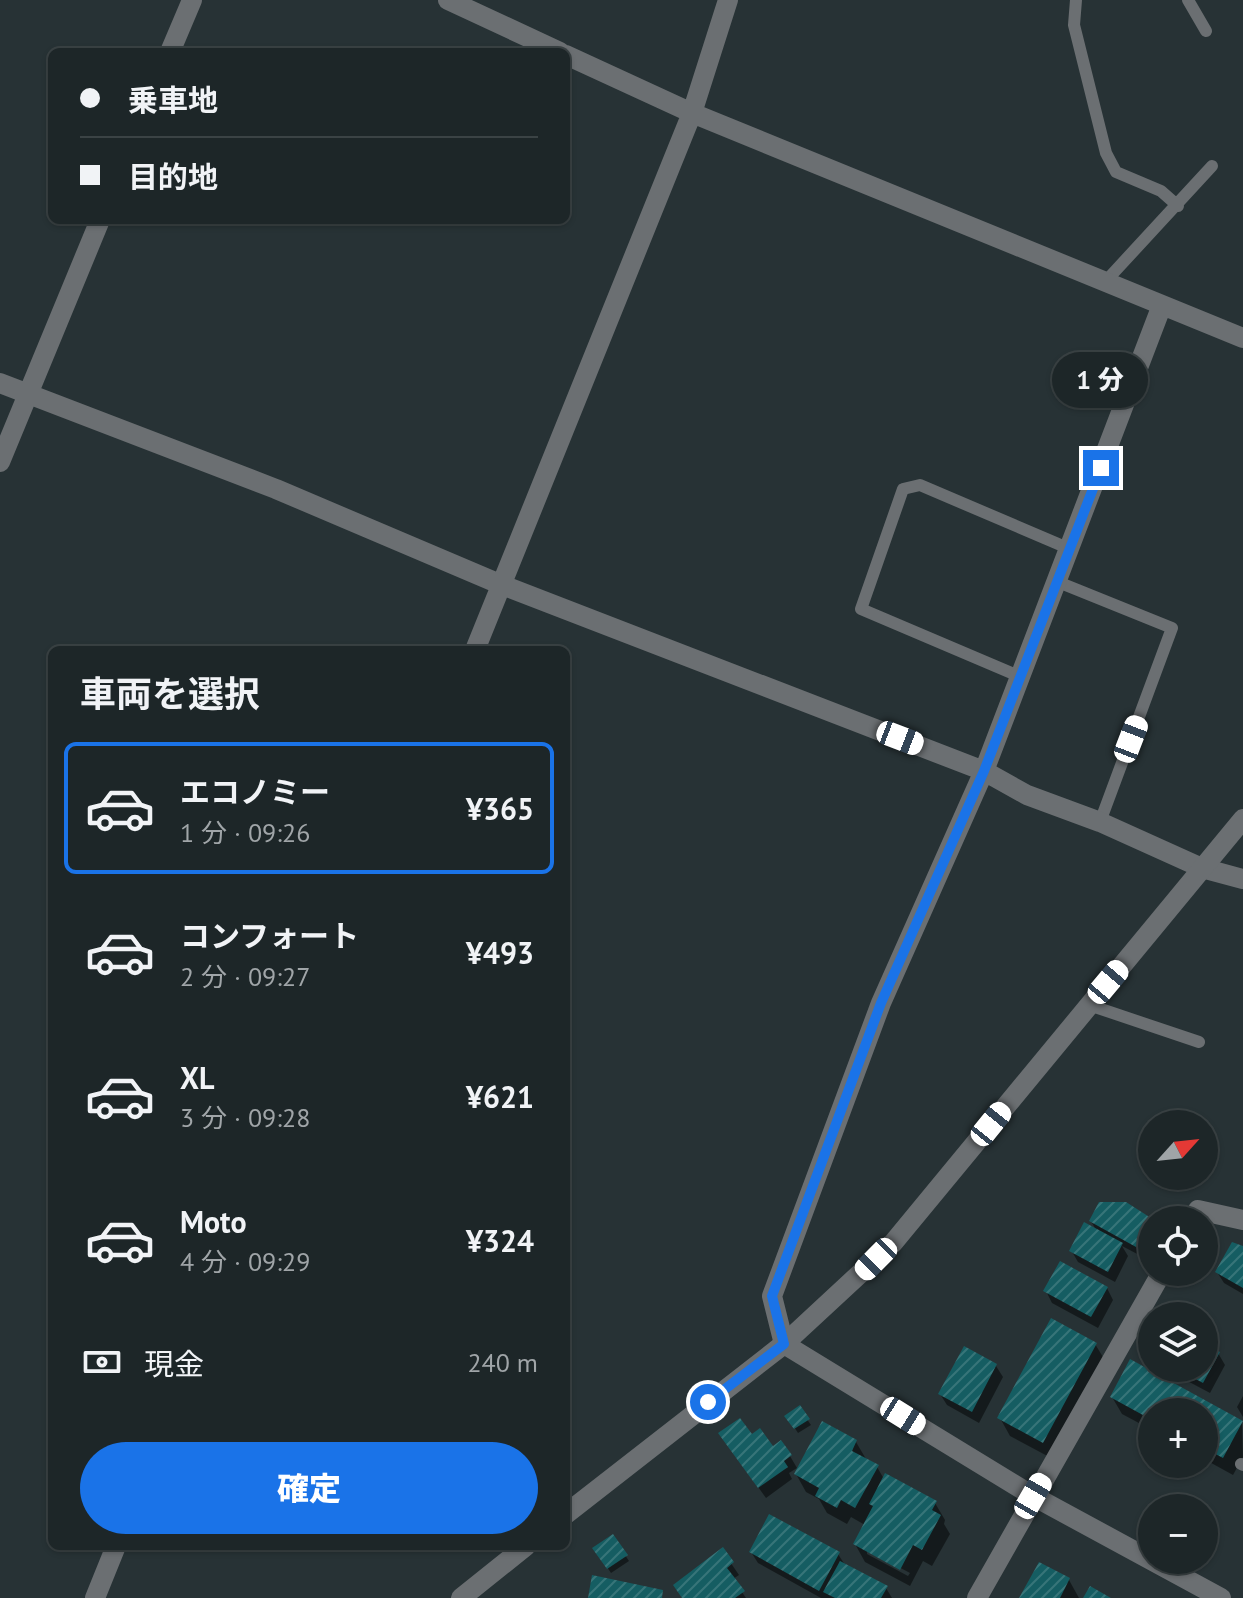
<!DOCTYPE html>
<html lang="ja">
<head>
<meta charset="utf-8">
<style>
  body { margin:0; font-family:"PT Sans","Noto Sans JP",sans-serif; background:#252e30; color:#f1f3f6; height:100vh; display:flex; flex-direction:column; font-size:30px; white-space:nowrap }
  * { box-sizing:border-box; margin:0 }
  p { font-size:26px; color:#a0a5a8 }
  .icon { flex:none; width:44px; height:44px; fill:none; stroke:currentColor; stroke-width:2; stroke-linecap:round; stroke-linejoin:round }
  .map { position:relative; flex:1; overflow:hidden }
  .side { position:absolute; left:48px; top:646px; width:522px; height:904px; display:flex; flex-direction:column; background:#1d2628; border-radius:12px; box-shadow:0 2px 6px #0004,0 0 0 2px #3b4345 }
  .side>* { flex:none }
  .top-card { position:absolute; left:48px; top:48px; width:522px; height:176px; border-radius:12px; box-shadow:0 2px 6px #0004,0 0 0 2px #3b4345; display:grid; align-content:center; height:176px; padding:0 32px; background:#1d2628 }
  .needle { width:52px; rotate:63deg }
  .controls { position:absolute; left:1138px; top:1110px; display:grid; gap:16px }
  .controls a { display:grid; place-items:center; width:80px; height:80px; border-radius:50%; background:#1d2628; box-shadow:0 2px 6px #0004,0 0 0 2px #3b4345; font-size:40px }
  .end { position:absolute; width:36px; height:36px; margin:-18px; border:10px solid #1a73e8; background:#fff; box-shadow:0 0 0 4px #fff }
  .from { border-radius:50% }
  .bubble { position:absolute; height:56px; border-radius:28px; background:#1d2628; box-shadow:0 2px 6px #0004,0 0 0 2px #3b4345; font-size:26px; font-weight:800; line-height:56px; text-align:center }
  .car { position:absolute; width:24px; height:48px; margin:-24px -12px; border-radius:10px; box-shadow:0 0 6px 2px #0007; background:linear-gradient(#fff 24%,#345 0 40%,#fff 0 76%,#345 0 86%,#fff 0) }
  .top-card b { display:flex; align-items:center; gap:28px; height:76px; font-size:30px }
  .top-card b+b { border-top:2px solid #3b4345 }
  .top-card i { width:20px; height:20px; background:#f1f3f6 }
  ul { padding:0; list-style:none }
  li { display:flex; align-items:center; gap:24px; height:132px; margin:0 16px 12px; padding:0 16px; border:4px solid transparent; border-radius:12px }
  li div { flex:1 }
  li b { display:block; font-size:30px }
  li em { font-style:normal; font-weight:800 }
  li.active { border-color:#1a73e8 }
  li>.icon { width:72px; height:72px; stroke-width:1.5 }
  h2 { padding:0 32px; font-size:36px; line-height:96px }
  .pay { display:flex; align-items:center; gap:20px; height:88px; padding:0 32px; font-size:30px }
  .pay p { margin-inline-start:auto }
  .primary-button { display:flex; gap:16px; margin-top:auto; padding:16px 32px }
  .primary-button a { flex:1; height:92px; border-radius:48px; background:#1a73e8; color:#fff; font-size:32px; font-weight:800; line-height:92px; text-align:center }
  .map>svg:first-child { display:block }
  .shadow { fill:#0007; fill-rule:evenodd }
  .building { fill:url(#building-hatch) }
  .lines { fill:none; stroke-linecap:round; stroke-linejoin:round }
  .service { stroke:#6b6f72; stroke-width:12 }
  .minor { stroke:#6b6f72; stroke-width:20 }
  .tertiary { stroke:#6b6f72; stroke-width:20 }
  .route { stroke:#1a73e8; stroke-width:10 }
</style>
</head>
<body>
<div class="map">
<svg width="1243" height="1598" viewBox="0 0 1243 1598">
  <defs>
    <pattern id="building-hatch" width="6" height="6" patternUnits="userSpaceOnUse" patternTransform="scale(2)"><rect width="6" height="6" fill="#155d62"/><path d="M-1 1l2-2M0 6l6-6M5 7l2-2" fill="none" stroke="#377579"/></pattern>
  </defs>
  <rect width="100%" height="100%" fill="#273235"/>
  <path class="shadow" d="M1150,1219L1152,1240L1143,1257L1122,1246L1128,1256L1115,1282L1078,1262L1071,1250L1097,1232L1091,1221Z
    M1243,1248V1294L1224,1283L1217,1272Z
    M1107,1288L1113,1300L1098,1328L1052,1303L1046,1291Z
    M1152,1339V1361L1146,1351Z
    M1095,1344L1106,1362L1053,1459L1010,1436L1000,1418Z
    M1204,1346L1218,1353L1225,1365L1210,1393L1163,1368H1204Z
    M1131,1362L1242,1423L1243,1457L1233,1475L1204,1459V1412H1152V1430L1122,1414L1112,1397Z
    M996,1366L1003,1377L979,1423L947,1405L940,1394Z
    M1243,1396V1417L1237,1407Z
    M799,1408L811,1425L798,1433L787,1416Z
    M751,1437L790,1456L797,1468L789,1473L792,1479L766,1498L728,1445Z
    M856,1442L866,1459L877,1467L884,1479L935,1503L945,1520L944,1524L950,1534L932,1566L923,1561L910,1586L865,1562L855,1544L865,1525L851,1517L847,1524L827,1513L819,1499L806,1492L796,1474ZM867,1550L910,1573L908,1576L867,1554Z
    M613,1537L629,1561L611,1573L595,1549Z
    M722,1550L739,1575L733,1579L746,1598H682Z
    M751,1552L838,1554L845,1565L886,1588L892,1598H821L758,1563Z
    M1069,1580L1079,1598H1021Z"/>
  <path class="building" d="M1099,1202H1126L1151,1218L1136,1247L1089,1221Z
    M1084,1222L1123,1243L1108,1272L1069,1251Z
    M1232,1242L1243,1246V1288L1215,1272Z
    M1060,1261L1108,1287L1091,1317L1043,1291Z
    M1051,1318L1097,1343L1043,1443L997,1418Z
    M1204,1343L1220,1352L1203,1383L1175,1368H1204Z
    M964,1346L997,1364L972,1412L938,1394Z
    M1130,1359L1243,1421L1223,1458L1204,1448V1412H1152V1420L1110,1397Z
    M800,1405L810,1419L794,1429L784,1416Z
    M740,1418L752,1434L760,1428L773,1446L781,1440L792,1455L784,1461L788,1467L758,1488L718,1433Z
    M822,1421L857,1440L852,1451L879,1465L855,1508L841,1500L837,1508L815,1496L819,1488L794,1474Z
    M885,1473L937,1501L932,1510L941,1515L922,1550L913,1545L900,1570L853,1544L873,1506L869,1504Z
    M769,1514L840,1552L819,1591L749,1552Z
    M613,1534L628,1555L607,1569L592,1548Z
    M723,1547L734,1562L727,1568L745,1591L735,1598H682L673,1585Z
    M840,1561L888,1586L881,1598H835L823,1592Z
    M1039,1562L1070,1578L1060,1598H1019Z
    M592,1575L663,1590L662,1598H588Z
    M1090,1586L1111,1598H1083Z"/>
  <g class="lines">
    <path class="service" d="M1076,0L1074,25L1106,153L1116,172L1161,191L1178,206
      M1188,0L1206,31
      M1105,282L1212,166
      M1058,582L1172,628L1100,822
      M1021,677L861,609L903,489L920,485L1070,549
      M1089,1005L1199,1042
      M1241,1464L1243,1465"/>
    <path class="minor" d="M448,0L560,52
      M170,52L192,0
      M566,55L692,113L1243,338
      M0,383L276,489L502,585L984,771L1027,795L1100,822L1202,868L1243,879
      M0,462L100,220
      M475,650L692,113L728,0
      M1192,1220L1198,1210L1243,1220
      M784,1344L772,1296L881,1003L984,771L1162,305
      M95,1598L116,1546
      M977,1598L1162,1272"/>
    <path class="tertiary" d="M784,1344L1033,1496L1221,1598
      M566,1514L784,1344L893,1243L1243,819
      M461,1598L526,1546"/>
  </g>
  <g class="lines">
    <path class="route" d="M708,1402L784,1344L772,1296L881,1003L984,771L1101,468"/>
  </g>
</svg>
<div class="controls">
<a><svg class="needle" viewBox="-14 -14 28 28"><path d="M0-13l5 13h-10z" fill="#e53935"/><path d="M0 13l5-13h-10z" fill="#a0a5a8"/></svg></a>
<a><svg class="icon" aria-label="locate" viewBox="0 0 24 24"><circle cx="12" cy="12" r="6"/><path d="M12 2v4M12 18v4M2 12h4M18 12h4"/></svg></a>
<a><svg class="icon" aria-label="layers" viewBox="0 0 24 24"><path d="M12 4l9 5-9 5-9-5zM3 14l9 5 9-5"/></svg></a>
<a>+</a>
<a>−</a>
</div>
<i class="end from" style="left:708px;top:1402px"></i>
<i class="end" style="left:1101px;top:468px"></i>
<div class="bubble" style="left:1052px;top:352px;width:96px">1 分</div>
<i class="car" style="left:900px;top:738px;rotate:111deg"></i>
<i class="car" style="left:1131px;top:739px;rotate:21deg"></i>
<i class="car" style="left:1108px;top:982px;rotate:40deg"></i>
<i class="car" style="left:991px;top:1124px;rotate:39deg"></i>
<i class="car" style="left:876px;top:1259px;rotate:225deg"></i>
<i class="car" style="left:903px;top:1416px;rotate:122deg"></i>
<i class="car" style="left:1033px;top:1496px;rotate:30deg"></i>
<div class="top-card">
<b><i class="from"></i>乗車地</b>
<b><i></i>目的地</b>
</div>
<section class="side">
<h2>車両を選択</h2>
<ul>
<li class="active"><svg class="icon" aria-label="car" viewBox="0 0 24 24"><path d="M5 17H2v-5l4-1 3-4h7l3 4 3 1v5h-3M9 17h6M6 11h13"/><circle cx="7" cy="17" r="2"/><circle cx="17" cy="17" r="2"/></svg><div><b>エコノミー</b><p>1 分 · 09:26</p></div><em>¥365</em></li>
<li><svg class="icon" aria-label="car" viewBox="0 0 24 24"><path d="M5 17H2v-5l4-1 3-4h7l3 4 3 1v5h-3M9 17h6M6 11h13"/><circle cx="7" cy="17" r="2"/><circle cx="17" cy="17" r="2"/></svg><div><b>コンフォート</b><p>2 分 · 09:27</p></div><em>¥493</em></li>
<li><svg class="icon" aria-label="car" viewBox="0 0 24 24"><path d="M5 17H2v-5l4-1 3-4h7l3 4 3 1v5h-3M9 17h6M6 11h13"/><circle cx="7" cy="17" r="2"/><circle cx="17" cy="17" r="2"/></svg><div><b>XL</b><p>3 分 · 09:28</p></div><em>¥621</em></li>
<li><svg class="icon" aria-label="car" viewBox="0 0 24 24"><path d="M5 17H2v-5l4-1 3-4h7l3 4 3 1v5h-3M9 17h6M6 11h13"/><circle cx="7" cy="17" r="2"/><circle cx="17" cy="17" r="2"/></svg><div><b>Moto</b><p>4 分 · 09:29</p></div><em>¥324</em></li>
</ul>
<div class="pay"><svg class="icon" aria-label="cash" viewBox="0 0 24 24"><path d="M3 7h18v10H3z"/><circle cx="12" cy="12" r="2"/></svg>現金<p>240 m</p></div>
<div class="primary-button"><a>確定</a></div>
</section>
</div>
</body>
</html>
